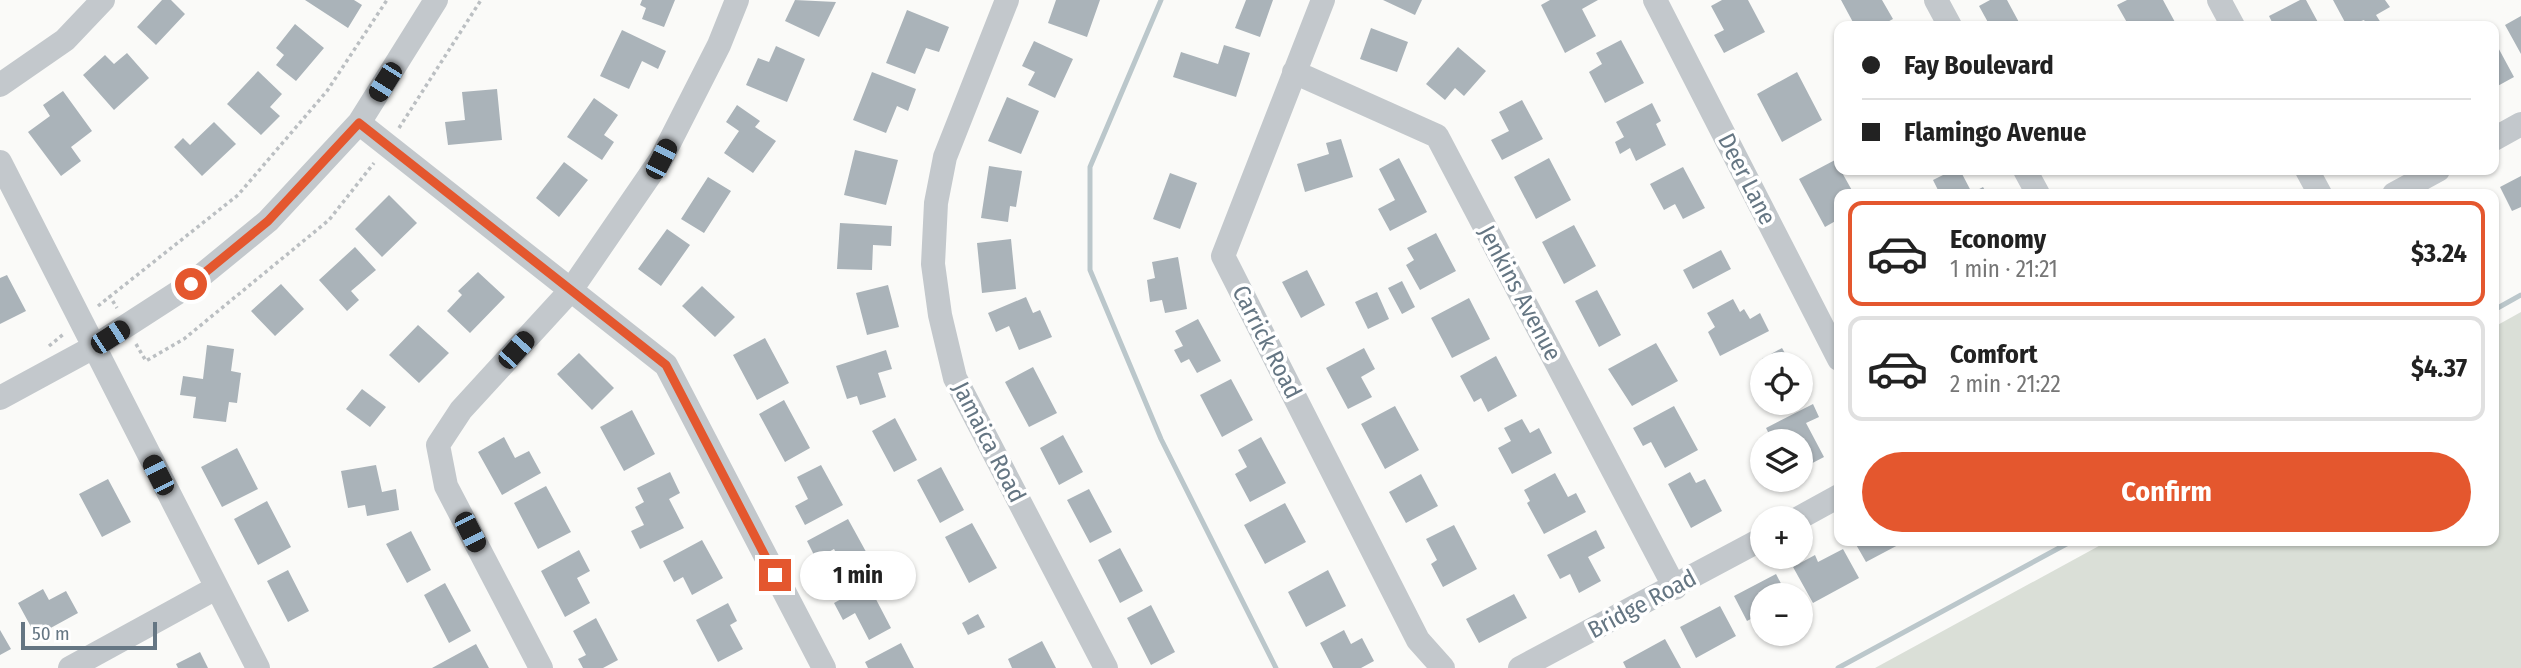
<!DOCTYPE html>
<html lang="en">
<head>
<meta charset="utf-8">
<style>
  body { margin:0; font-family:"Fira Sans Condensed",sans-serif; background:#f2f2f2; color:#222; height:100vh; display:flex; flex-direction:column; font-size:26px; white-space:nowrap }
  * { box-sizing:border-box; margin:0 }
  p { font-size:23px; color:#767676 }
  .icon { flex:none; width:38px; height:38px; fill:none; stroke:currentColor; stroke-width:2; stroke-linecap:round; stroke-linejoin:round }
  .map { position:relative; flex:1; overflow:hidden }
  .sheet { position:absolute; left:1834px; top:189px; width:665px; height:357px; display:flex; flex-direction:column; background:#fff; border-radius:14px; box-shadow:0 2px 5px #0004 }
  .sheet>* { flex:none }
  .top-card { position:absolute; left:1834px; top:21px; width:665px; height:154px; border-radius:14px; box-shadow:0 2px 5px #0004; display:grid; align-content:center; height:154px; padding:0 28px; background:#fff }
  .controls { position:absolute; left:1750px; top:352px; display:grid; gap:14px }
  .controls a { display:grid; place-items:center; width:63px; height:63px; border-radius:50%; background:#fff; box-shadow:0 2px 5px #0004; font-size:35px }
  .scale { position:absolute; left:21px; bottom:18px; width:136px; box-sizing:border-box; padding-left:7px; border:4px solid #657683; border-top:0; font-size:19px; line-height:24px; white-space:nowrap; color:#657683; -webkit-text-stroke:5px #fff; paint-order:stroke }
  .end { position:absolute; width:32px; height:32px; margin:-16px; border:9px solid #e4572e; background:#fff; box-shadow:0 0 0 4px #fff }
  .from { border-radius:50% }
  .bubble { position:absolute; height:49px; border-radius:24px; background:#fff; box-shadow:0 2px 5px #0004; font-size:23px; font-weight:700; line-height:49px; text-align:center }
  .car { position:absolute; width:21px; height:42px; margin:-21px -10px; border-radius:9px; box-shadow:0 0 5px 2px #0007; background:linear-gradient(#222 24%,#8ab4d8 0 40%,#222 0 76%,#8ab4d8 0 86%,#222 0) }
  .top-card b { display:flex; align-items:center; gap:24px; height:66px; font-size:26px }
  .top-card b+b { border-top:2px solid #e0e0e0 }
  .top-card i { width:18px; height:18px; background:#222 }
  ul { padding:12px 0 0; list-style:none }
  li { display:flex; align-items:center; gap:21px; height:105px; margin:0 14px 10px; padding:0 14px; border:4px solid #e0e0e0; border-radius:14px }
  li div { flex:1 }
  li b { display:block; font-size:26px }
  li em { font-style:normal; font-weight:700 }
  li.selected { border-color:#e4572e }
  li>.icon { width:63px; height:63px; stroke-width:1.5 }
  .action { display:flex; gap:14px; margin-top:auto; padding:14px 28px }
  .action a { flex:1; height:80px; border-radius:42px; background:#e4572e; color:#fff; font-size:28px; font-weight:700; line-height:80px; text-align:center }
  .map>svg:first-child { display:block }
  .green { fill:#dadfd7 }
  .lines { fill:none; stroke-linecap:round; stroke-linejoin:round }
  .stream { stroke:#bbc7cb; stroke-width:5 }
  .building { fill:#aab3b9 }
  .path { stroke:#bbbfc2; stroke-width:3.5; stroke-dasharray:3.5 3.5; stroke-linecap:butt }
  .minor { stroke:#c3c8cc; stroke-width:24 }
  .route { stroke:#e4572e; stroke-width:9 }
  .labels { text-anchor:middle; stroke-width:7; stroke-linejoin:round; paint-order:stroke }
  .street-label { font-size:24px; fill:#657683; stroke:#fff }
</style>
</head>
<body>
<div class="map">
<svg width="2521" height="668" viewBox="0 0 2521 668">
  <rect width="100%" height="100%" fill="#fafaf8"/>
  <path class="green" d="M2521,312V668H1875L2108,541H2494V327Z"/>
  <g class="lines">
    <path class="stream" d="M1161,0L1090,167V270L1161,439L1276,668
      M2494,310L2521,295
      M1838,668L2072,541"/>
  </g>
  <path class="building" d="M162,0H171L185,14L156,45L137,27Z
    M305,0H354L362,5L348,28Z
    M642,0H675L664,27L642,19L646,8L640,5Z
    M795,0L836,2L819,37L785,21Z
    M1056,0H1100L1087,37L1048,23Z
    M1246,0H1273L1260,37L1235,28Z
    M1383,0H1422L1415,15Z
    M1550,0H1598L1582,9L1596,36L1565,53L1541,5Z
    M1722,0H1748L1765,32L1724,53L1714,35L1724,30L1711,6Z
    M1841,0H1882L1893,19L1880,26H1855Z
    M1990,0H2007L2021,26H1990L1979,6Z
    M2127,0H2163L2176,24L2129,26L2117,5Z
    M2300,0H2306L2320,26H2274L2269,16Z
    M2333,0H2385L2390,7L2376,15L2381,23L2375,26H2368L2364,20L2347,26Z
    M907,10L949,27L939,52L926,48L915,74L886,63Z
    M2521,16V54L2505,25Z
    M295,24L324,48L296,81L276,65L284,55L276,48Z
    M1371,28L1408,42L1397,72L1360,59Z
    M622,30L666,51L658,69L642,61L629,89L600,76Z
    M1621,40L1644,83L1605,103L1589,72L1602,64L1596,53Z
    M2494,40L2514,77L2494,88Z
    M1034,41L1073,59L1055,98L1028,85L1035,72L1022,66Z
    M1224,45L1250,53L1236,97L1173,77L1181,52L1218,64Z
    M776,46L805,59L787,102L746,85L758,58L769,62Z
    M1458,47L1486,71L1464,96L1455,88L1445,100L1426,84Z
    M127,53L149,78L114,110L83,75L105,55L114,64Z
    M258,71L282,94L270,107L280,116L261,135L227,104Z
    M872,72L916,89L908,111L897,106L886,133L853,120Z
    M1797,72L1822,120L1782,142L1757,94Z
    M497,89L502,140L448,145L445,122L465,120L462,92Z
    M63,91L92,131L71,147L81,161L61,176L28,132L50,116L43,105Z
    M1007,97L1039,111L1021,154L988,141Z
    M594,98L618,115L604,135L614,142L602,160L567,137Z
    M1522,100L1543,139L1502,160L1491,140L1509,131L1499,112Z
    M1652,103L1661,121L1656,124L1666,145L1636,161L1630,148L1620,154L1615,142L1624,137L1616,122Z
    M737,105L760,121L755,127L776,141L753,173L724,153L739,131L726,122Z
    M214,122L236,144L202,176L174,147L183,138L190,145Z
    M1341,139L1353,177L1305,192L1297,164L1329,154L1326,143Z
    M855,150L898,160L886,205L844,195Z
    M1399,158L1427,212L1390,231L1378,209L1395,200L1379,169Z
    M1549,158L1571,200L1536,219L1514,177Z
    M1835,160L1854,194H1839V219L1825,227L1799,179Z
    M564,162L588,180L559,217L536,198Z
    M989,166L1022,171L1016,207L1010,206L1008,222L981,218Z
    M1683,167L1705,208L1683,219L1675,204L1664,210L1650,184Z
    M1953,170H1960L1972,193L1983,187L1987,194H1940L1933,180Z
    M1170,173L1197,183L1180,229L1153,219Z
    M2521,176V207L2512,211L2500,187Z
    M708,177L731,191L704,233L681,219Z
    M389,195L417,223L382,257L355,229Z
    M840,223L892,226L891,246L873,245L872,270L837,269Z
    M1574,225L1596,266L1564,284L1542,242Z
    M667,229L690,245L661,286L638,269Z
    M1436,233L1456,271L1420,290L1406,265L1414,260L1407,248Z
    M1011,239L1016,289L982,293L977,243Z
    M355,247L376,270L351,291L359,300L347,311L319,280Z
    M1721,250L1731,269L1693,289L1683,270Z
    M1178,257L1187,309L1165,313L1162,300L1150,302L1147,280L1155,278L1152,262Z
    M1307,270L1325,305L1301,318L1282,282Z
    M478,272L505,297L470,333L447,311L462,295L458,291Z
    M7,275L26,311L0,324V278Z
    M1402,281L1415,307L1402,314L1388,288Z
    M281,284L304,309L275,336L251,311Z
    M888,285L899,327L867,335L856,293Z
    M702,286L735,317L715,337L682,306Z
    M1597,290L1621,335L1599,347L1575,301Z
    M1377,292L1389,319L1368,329L1355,302Z
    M1026,297L1033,313L1040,310L1052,337L1019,350L1009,326L996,332L988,313Z
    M1469,298L1490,339L1452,358L1431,318Z
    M1733,299L1740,312L1744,309L1750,319L1760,313L1769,331L1720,356L1708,332L1715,327L1707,313Z
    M1198,319L1221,361L1197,373L1189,359L1181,363L1174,350L1183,346L1175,331Z
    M418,325L449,353L419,383L389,355Z
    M765,338L789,383L757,400L733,355Z
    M1656,343L1678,381L1632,406L1608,369Z
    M207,345L234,349L231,371L241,373L237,403L229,402L226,422L193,418L196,397L180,395L183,376L203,379Z
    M1364,348L1375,369L1361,377L1372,397L1348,409L1326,368Z
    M1782,348L1791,364H1764L1762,359Z
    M886,350L892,369L878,373L886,397L860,405L857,396L847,399L836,366Z
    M579,353L614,388L592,410L557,374Z
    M1496,356L1517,396L1488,412L1481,398L1474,402L1460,376Z
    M1033,367L1057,413L1029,427L1005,382Z
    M1231,379L1253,420L1222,437L1200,395Z
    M362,389L386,407L370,427L346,409Z
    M784,400L810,448L785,462L759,414Z
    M1813,404L1819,417L1806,423L1824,457L1801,469V441H1762V451L1758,442L1770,436L1766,428Z
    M1395,406L1419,450L1385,469L1361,424Z
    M1674,406L1698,450L1665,468L1651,442L1643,446L1633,428Z
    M632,410L655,454L624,471L600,427Z
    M895,418L917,460L894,472L872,431Z
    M1522,419L1530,433L1539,428L1552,453L1512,474L1498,448L1511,441L1504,428Z
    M1063,435L1083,472L1059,485L1040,448Z
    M504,437L515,458L529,451L541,473L502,495L478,452Z
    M1261,437L1286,483L1250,502L1235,474L1247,467L1238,450Z
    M237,448L258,489L222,507L201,467Z
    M376,465L382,492L396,489L399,510L367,516L365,505L348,508L341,471Z
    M821,465L843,505L805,525L795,506L808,499L797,477Z
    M941,467L964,510L940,523L917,480Z
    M670,472L680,493L669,499L684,528L640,549L631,531L644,525L635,507L644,502L637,488Z
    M1690,472L1696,483L1705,479L1722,511L1691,528L1668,484Z
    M1555,473L1568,497L1576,493L1586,512L1544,534L1527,503L1530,501L1524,490Z
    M1421,474L1438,506L1406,523L1389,492Z
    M108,479L131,522L102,537L79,494Z
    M546,486L571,532L538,549L514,503Z
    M1089,489L1112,532L1090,543L1067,500Z
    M267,501L291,547L258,565L234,519Z
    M1285,503L1306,542L1265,564L1244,525Z
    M848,519L870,559L846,572L834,549L816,559L807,541Z
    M972,523L997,568L969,583L945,537Z
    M1454,525L1477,569L1443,587L1431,564L1437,560L1426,539Z
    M1596,530L1605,548L1588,557L1601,581L1579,593L1570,574L1560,579L1547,555Z
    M411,531L431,570L407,583L386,544Z
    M702,540L723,578L692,595L683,577L674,582L663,561Z
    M1854,541H1899L1900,544L1866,562Z
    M1120,548L1143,591L1120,603L1098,560Z
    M1843,549L1859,578L1813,603L1793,567L1815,555L1818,562Z
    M579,550L590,571L577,578L590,603L565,617L541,571Z
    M288,570L309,611L288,622L267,581Z
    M1328,570L1346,606L1306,627L1288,592Z
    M1776,574L1787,595H1762V613L1747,621L1734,596Z
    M445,583L471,631L449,643L424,595Z
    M868,584L891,628L869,640L855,613L843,620L834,603Z
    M43,589L49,600L66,591L78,613L36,636L18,603Z
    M1514,594L1527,618L1479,643L1466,619Z
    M728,603L737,621L730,625L743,649L718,662L696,620Z
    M1151,605L1175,652L1151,665L1127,618Z
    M1720,606L1736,636L1696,658L1680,627Z
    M978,614L985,627L968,635L962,623Z
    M596,618L618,660L603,668H583L578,659L586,655L573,631Z
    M0,630L11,649L0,655Z
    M1344,630L1351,644L1362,638L1374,661L1361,668H1333L1320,643Z
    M1665,639L1681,668H1626L1623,662Z
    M1042,641L1056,668H1012L1008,659Z
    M901,643L914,668H868L865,662Z
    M476,644L489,668H432Z
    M200,652L208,668H178L176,664Z"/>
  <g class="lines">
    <path class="path" d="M399,128L481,0
      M109,295L117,308
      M98,306L238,195L327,91L387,0
      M136,344L146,361L184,339L329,220L374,163
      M49,346L65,333"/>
    <path class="minor" d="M1007,0L945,157L936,203L933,264L940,315L955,378L1106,668
      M1323,0L1223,256L1418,640L1443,668
      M1655,0L1839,359
      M1936,0L1950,26
      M2219,0L2233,26
      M1294,72L1437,136L1675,588
      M0,85L65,40L103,0
      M359,123L666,365L824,668
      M2494,139L2521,124
      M0,162L258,668
      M2025,170L2038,194
      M2307,170L2320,194
      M2394,194L2438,170
      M0,398L92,348L191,284L268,221L359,123L436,0
      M1799,518L1839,496
      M70,668L216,588
      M541,668L446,486L438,445L461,410L571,290L661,159L719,45L737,0
      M1520,668L1762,539"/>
  </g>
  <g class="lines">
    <path class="route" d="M191,284L268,221L359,123L666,365L775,575"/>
  </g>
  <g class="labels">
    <g class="street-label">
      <text transform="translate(1747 179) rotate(63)" y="8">Deer Lane</text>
      <text transform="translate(1520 293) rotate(62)" y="8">Jenkins Avenue</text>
      <text transform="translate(1267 342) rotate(63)" y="8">Carrick Road</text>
      <text transform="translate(989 442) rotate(63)" y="8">Jamaica Road</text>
      <text transform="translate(1642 604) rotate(-28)" y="8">Bridge Road</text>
    </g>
  </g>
</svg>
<div class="controls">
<a><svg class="icon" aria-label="locate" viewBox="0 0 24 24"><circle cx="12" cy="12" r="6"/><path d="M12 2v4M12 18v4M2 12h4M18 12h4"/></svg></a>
<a><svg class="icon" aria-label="layers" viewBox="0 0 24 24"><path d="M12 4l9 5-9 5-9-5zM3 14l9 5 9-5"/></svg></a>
<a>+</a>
<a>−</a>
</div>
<div class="scale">50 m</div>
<i class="end from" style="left:191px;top:284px"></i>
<i class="end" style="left:775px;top:575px"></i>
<div class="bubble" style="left:800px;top:551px;width:116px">1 min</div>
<i class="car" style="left:385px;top:82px;rotate:212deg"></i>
<i class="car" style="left:661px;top:159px;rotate:27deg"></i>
<i class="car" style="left:110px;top:337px;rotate:57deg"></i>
<i class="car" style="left:516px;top:350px;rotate:42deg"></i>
<i class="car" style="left:158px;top:475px;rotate:333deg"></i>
<i class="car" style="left:470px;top:532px;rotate:153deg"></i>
<div class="top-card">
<b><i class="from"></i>Fay Boulevard</b>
<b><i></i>Flamingo Avenue</b>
</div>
<section class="sheet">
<ul>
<li class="selected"><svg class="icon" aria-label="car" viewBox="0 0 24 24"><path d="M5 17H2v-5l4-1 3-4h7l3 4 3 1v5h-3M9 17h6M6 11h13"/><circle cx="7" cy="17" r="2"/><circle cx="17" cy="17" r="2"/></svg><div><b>Economy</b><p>1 min · 21:21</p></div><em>$3.24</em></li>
<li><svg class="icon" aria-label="car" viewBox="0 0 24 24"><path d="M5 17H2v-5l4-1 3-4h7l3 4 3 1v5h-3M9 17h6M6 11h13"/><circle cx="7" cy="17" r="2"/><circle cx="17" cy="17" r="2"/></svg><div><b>Comfort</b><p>2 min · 21:22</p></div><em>$4.37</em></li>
</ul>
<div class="action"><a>Confirm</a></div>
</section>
</div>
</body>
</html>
